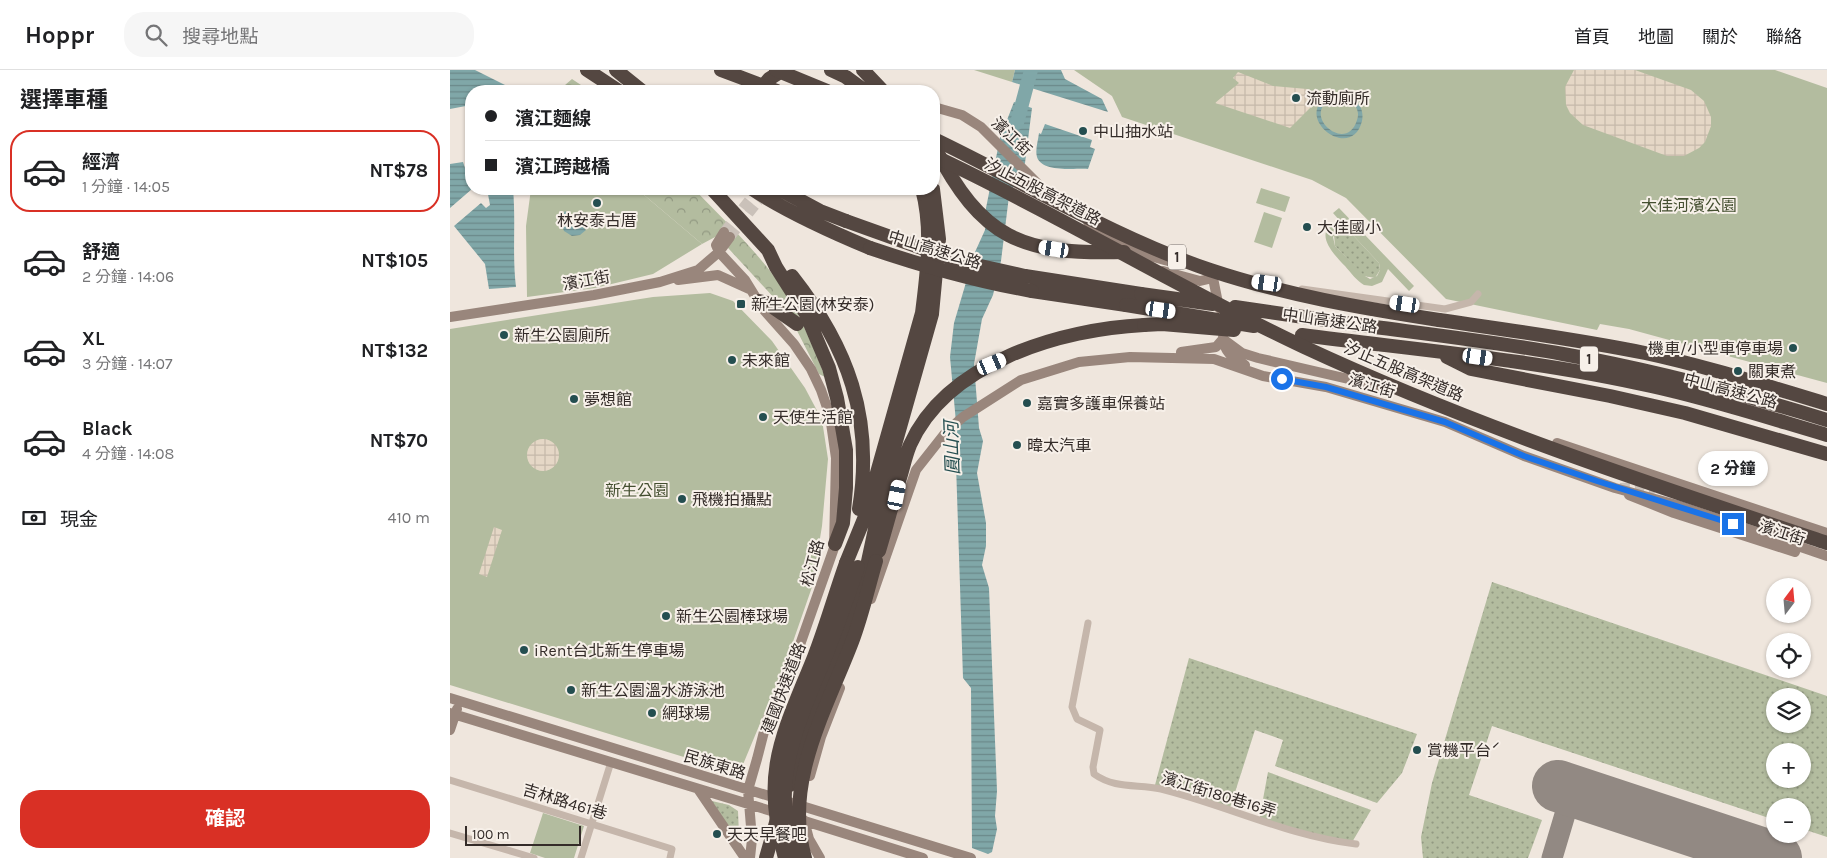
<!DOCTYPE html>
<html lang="zh-TW">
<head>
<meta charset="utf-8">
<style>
  body { margin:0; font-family:Karla,"Noto Sans TC",sans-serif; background:#f6f6f6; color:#202124; height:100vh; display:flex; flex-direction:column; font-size:19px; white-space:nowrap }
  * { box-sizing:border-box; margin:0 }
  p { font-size:16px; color:#757577 }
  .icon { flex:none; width:28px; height:28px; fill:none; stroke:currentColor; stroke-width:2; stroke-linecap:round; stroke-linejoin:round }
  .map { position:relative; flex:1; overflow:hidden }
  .sheet { display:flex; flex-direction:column; background:#fff; width:450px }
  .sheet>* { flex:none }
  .hud { position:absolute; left:15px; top:15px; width:475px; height:110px; border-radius:20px; box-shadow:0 1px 4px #0004; display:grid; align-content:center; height:110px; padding:0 20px; background:#fff }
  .needle { width:32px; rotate:16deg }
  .buttons { position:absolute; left:1316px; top:508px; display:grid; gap:10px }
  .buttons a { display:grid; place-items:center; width:45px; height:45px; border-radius:50%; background:#fff; box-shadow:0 1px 4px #0004; font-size:25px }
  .scale { position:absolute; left:15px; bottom:12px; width:116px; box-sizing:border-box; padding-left:5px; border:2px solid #342c29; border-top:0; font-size:14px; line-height:18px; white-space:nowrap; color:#342c29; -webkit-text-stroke:4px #f7f0e9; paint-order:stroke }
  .end { position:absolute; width:22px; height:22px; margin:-11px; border:6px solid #1a73e8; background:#fff; box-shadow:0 0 0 2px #fff }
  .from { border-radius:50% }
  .bubble { position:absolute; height:35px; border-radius:18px; background:#fff; box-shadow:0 1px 4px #0004; font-size:16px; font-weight:700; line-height:35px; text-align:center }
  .car { position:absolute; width:15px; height:30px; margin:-15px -8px; border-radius:6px; box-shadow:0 0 4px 1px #0007; background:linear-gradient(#fff 24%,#345 0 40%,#fff 0 76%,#345 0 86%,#fff 0) }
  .hud b { display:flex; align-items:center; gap:18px; height:48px; font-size:19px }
  .hud b+b { border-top:1px solid #e0e0e0 }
  .hud i { width:12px; height:12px; background:#202124 }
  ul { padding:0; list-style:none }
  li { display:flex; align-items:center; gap:15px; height:82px; margin:0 10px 8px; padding:0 10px; border:2px solid transparent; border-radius:20px }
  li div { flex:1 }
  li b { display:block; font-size:19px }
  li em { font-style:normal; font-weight:700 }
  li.on { border-color:#d93025 }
  li>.icon { width:45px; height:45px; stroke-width:1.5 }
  h2 { padding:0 20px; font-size:22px; line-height:60px }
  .pay { display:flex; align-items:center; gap:12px; height:55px; padding:0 20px; font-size:19px }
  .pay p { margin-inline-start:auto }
  .cta { display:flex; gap:10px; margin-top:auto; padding:10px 20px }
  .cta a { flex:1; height:58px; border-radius:20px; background:#d93025; color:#fff; font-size:20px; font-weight:700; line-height:58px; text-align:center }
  header { display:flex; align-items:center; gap:30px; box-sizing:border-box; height:70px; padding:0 25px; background:#fff; border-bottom:1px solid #e0e0e0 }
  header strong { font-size:24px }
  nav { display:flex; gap:28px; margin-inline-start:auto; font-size:18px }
  .search { width:350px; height:45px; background:#f6f6f6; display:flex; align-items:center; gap:12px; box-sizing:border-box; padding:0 18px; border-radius:20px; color:#757577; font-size:19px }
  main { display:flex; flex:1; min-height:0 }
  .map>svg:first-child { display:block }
  .grass { fill:url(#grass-dots); fill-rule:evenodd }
  .forest { fill:url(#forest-crowns) }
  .green { fill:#b3bc9f; fill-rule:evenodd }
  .plaza { fill:url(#plaza-grid) }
  .water { fill:url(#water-rules); fill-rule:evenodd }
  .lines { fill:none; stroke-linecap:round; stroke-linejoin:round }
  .river { stroke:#80a7a8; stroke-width:14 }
  .taxiway { stroke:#928983; stroke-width:21 }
  .runway { stroke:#928983; stroke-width:52 }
  .secondary-tunnel { stroke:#cac1b9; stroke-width:10; stroke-dasharray:10 5; stroke-linecap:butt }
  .street { stroke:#c5b6ab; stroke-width:7 }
  .secondary { stroke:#99867c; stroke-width:10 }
  .highway { stroke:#544741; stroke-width:14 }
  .highway-bridge { stroke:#544741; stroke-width:14 }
  .route { stroke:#1a73e8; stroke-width:6 }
  .poi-dot { fill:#244e50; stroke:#f7f0e9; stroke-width:2 }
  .labels { text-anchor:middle; stroke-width:4; stroke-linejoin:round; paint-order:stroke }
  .shield { fill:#f7f0e9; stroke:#6e6763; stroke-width:1 }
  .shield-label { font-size:15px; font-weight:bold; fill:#342c29 }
  .poi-label { font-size:16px; fill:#342c29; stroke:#f7f0e9; text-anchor:start }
  .street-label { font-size:16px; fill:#342c29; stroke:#f7f0e9 }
  .park-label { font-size:16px; fill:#444f30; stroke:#f7f0e9 }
  .water-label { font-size:18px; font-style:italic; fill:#244e50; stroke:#f7f0e9 }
</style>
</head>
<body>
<header>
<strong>Hoppr</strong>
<div class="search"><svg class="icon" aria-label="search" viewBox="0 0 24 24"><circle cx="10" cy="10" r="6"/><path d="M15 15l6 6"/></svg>搜尋地點</div>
<nav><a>首頁</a><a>地圖</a><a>關於</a><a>聯絡</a></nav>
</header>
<main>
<section class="sheet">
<h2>選擇車種</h2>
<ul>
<li class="on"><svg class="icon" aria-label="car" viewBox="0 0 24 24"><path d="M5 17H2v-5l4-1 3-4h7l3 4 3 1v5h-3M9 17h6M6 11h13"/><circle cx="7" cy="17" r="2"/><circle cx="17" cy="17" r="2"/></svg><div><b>經濟</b><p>1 分鐘 · 14:05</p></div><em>NT$78</em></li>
<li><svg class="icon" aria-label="car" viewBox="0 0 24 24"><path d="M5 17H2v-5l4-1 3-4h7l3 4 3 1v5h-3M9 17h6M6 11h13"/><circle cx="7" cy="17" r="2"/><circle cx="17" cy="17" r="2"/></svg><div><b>舒適</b><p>2 分鐘 · 14:06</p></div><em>NT$105</em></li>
<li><svg class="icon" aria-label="car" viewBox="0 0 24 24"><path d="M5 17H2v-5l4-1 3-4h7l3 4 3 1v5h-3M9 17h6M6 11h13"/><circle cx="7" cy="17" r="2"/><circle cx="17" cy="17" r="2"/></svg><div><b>XL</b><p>3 分鐘 · 14:07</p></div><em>NT$132</em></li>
<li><svg class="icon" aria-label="car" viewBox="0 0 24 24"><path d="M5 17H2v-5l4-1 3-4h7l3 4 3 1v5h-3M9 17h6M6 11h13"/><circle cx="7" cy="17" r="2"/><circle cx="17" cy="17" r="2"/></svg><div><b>Black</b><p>4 分鐘 · 14:08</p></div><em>NT$70</em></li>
</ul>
<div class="pay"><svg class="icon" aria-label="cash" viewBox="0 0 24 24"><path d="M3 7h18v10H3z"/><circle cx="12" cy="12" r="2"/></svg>現金<p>410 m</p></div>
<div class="cta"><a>確認</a></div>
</section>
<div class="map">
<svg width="1377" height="788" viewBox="0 0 1377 788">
  <defs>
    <pattern id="grass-dots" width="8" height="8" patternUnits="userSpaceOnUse" patternTransform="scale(1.25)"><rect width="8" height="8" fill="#b3bc9f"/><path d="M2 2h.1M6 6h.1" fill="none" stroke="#929982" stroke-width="1.8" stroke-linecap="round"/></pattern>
    <pattern id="forest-crowns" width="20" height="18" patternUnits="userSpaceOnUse" patternTransform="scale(1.25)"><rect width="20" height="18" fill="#b3bc9f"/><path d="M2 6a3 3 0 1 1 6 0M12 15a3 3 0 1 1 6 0" fill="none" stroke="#929982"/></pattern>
    <pattern id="plaza-grid" width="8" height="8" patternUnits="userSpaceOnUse" patternTransform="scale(1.25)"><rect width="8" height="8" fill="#e5d7c6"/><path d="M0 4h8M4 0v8" fill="none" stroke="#c5b9aa"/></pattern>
    <pattern id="water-rules" width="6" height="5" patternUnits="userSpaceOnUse" patternTransform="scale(1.25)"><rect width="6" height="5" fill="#80a7a8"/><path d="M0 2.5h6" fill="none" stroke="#6a8889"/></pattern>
  </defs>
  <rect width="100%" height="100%" fill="#efe6dd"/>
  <path class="grass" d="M893,160L900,162L929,193L930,200L925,208L914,206L885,176L884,165Z
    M1042,512L1377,626V767L1353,759L1352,736H1325V750L1042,656L1019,725L1092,750L1078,788H973L971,767L982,713ZM1325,626H1352V654H1325ZM1325,681H1352V709H1325Z
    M739,588L967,664L952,703L927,733L825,696L833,670L805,660L779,741L705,715Z
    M818,702L921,740L901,774L809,751Z
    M262,731L279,735L288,741L289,765L284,766L260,732Z"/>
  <path class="forest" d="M122,9L140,21H108Z
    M187,119H244C272,148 302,176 326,209C348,239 362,273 375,307L369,304L338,243L267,166L252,174Z"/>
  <path class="green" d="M524,0H565L562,12Z
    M624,0H1325L1377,18V313L1179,259L1150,254L1147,260L996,229L896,128L862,110L672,47L662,26Z
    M811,118L840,127L835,142L806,133Z
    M81,119H187L252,174L203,204L145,218L77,227L76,156Z
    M889,138L964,216L959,221L938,199L932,212L922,216L914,215C907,211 901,203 895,196C883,184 860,159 891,152L883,143ZM893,160L900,162L929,193L930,200L927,206L920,209L915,206L885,176L883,167L886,162Z
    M814,142L832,148L822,178L804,172Z
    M260,223L283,231L322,271L355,318L372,350L378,389L372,456L362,517L337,589L289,704L0,615V259L203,227Z
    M93,743L134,756L124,788H95L80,783Z"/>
  <path class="plaza" d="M1185,0L1241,20L1254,31L1261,47V56L1255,72L1249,78L1234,86H1217L1133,55L1120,43L1116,35L1115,17L1124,0Z
    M788,2L823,16L857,19L867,31L840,58L765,33L789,13L783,8Z
    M77 385a16 16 0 1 1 32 0a16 16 0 1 1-32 0Z
    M44,457L52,460L37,507L29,504Z"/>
  <path class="water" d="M0,0H25L57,16L59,21H21V35L0,39Z
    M565,0H611L615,9L652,29L658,42L562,12Z
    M886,23L903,27C910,34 914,41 912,51C901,96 834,41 886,23ZM887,27L900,30C906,35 910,42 907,50C896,87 845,40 887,27Z
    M564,32L582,38L575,93L559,126L551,191L543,225L532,249L524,294L529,358L533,371L527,403L536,453V476L532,495L539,518L547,721L545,746L547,759L542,782L538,784L522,778L521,618L513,608L506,394L508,374L500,287L504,253L525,182L535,160L536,138L550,68Z
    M595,54L642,70L640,77L645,79L638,99C625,98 592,103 587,87C585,80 588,71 589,63L591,64Z
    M13,92L22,119L0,138V94Z
    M37,119H63C66,152 62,184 66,217L39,219L35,194L4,156L31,133L36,138L40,135Z
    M115,141L136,160L130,165L122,166L114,161L110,151Z"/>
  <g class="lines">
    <path class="river" d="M567,53L581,0"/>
    <path class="taxiway" d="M1102,788L1122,721"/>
    <path class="runway" d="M1108,716L1326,788"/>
    <path class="secondary-tunnel" d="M274,162L308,119
      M280,167L318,119
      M1170,418L1191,417L1205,422"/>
    <path class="street" d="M852,219L995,239L1021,232L1028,224
      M638,553L622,637L627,649L650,660L643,697L644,704C665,719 687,714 711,719C776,735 838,766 906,774
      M0,710L222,779L220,788
      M0,763L84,788
      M131,788L161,692"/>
    <path class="secondary" d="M484,37L512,45L531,57L600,126
      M638,152C672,179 689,184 730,194
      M274,162L266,175L269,182L295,210L313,239L344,274L361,299L371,320L380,346L386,388L384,478L345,589L317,650L307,689L298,720L302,769L300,788
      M713,201L750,211L763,208
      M759,205L763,208L769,238
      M228,210L268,205L299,219
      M0,247L144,225L210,212L248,200L269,182L280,167
      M773,267C774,283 783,288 795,295
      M773,269L792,283L808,288L933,317
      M731,282L766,277L773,269
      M1107,373L1377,463
      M1179,425L1224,443L1345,482
      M421,529L466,400L496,362L513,347L571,310L629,292L680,287L764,289L813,306L876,317L995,352L1074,386L1165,418L1227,435L1377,486
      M0,628L521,788
      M0,643L331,744
      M0,660L7,639
      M360,706L371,667L390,618
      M248,719L295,788
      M345,748L473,788
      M354,750L359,769L370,788"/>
    <path class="highway" d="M137,0L169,21
      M166,0L192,21
      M381,0L396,7L415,21
      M413,0L433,21
      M309,21L319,9L333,0
      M484,76C532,169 571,185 674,182
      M262,119L318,180L326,197L356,244L379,298L387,328L396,380V418L393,453L385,474
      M302,119C339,143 379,161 420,178
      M329,119L370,141L396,151
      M342,206C398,277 424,348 409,439
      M575,206L691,224
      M582,221L676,235
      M309,231L317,233L347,254
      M989,250C1058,260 1126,269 1195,283C1256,296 1317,316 1377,334
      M895,253C968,263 1041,271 1113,284C1202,300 1290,323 1377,350
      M852,265C968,280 1087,290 1201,316C1261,329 1319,348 1377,365
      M997,287L1021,299L1160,326L1235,343L1377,384
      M433,417L482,244L489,169L483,119
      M429,481C436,458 442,435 449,411C453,399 455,387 460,375C497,292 612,259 694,255
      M396,493L414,449L472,243C477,203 483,159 472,119
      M340,715L350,677L399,551L417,496L436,408
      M316,788L327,749"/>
    <path class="highway-bridge" d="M271,0L327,21
      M326,0L377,21
      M484,69C576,113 663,167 760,200C835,225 911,238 989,250
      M484,86C610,145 728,218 854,277C1024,356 1200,414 1377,473
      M396,151L508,191L575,206
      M420,178C473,196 526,211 582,221
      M691,224L763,234
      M676,235L804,256
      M785,237L895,253
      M694,255L712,254L784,260
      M346,785C317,713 350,649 377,583C388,555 398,526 408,497
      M335,788C310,702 333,664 364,587C376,556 385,524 396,493
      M355,788C333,713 376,640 402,572C412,546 418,518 426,491"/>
  </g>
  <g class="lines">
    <path class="route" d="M832,309L876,317L995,352L1074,386L1147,411L1283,454"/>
  </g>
  <g class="poi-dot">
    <circle cx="846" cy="28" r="5"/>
    <circle cx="633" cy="61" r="5"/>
    <circle cx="147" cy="133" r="5"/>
    <circle cx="857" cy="157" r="5"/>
    <rect x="286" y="229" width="10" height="10" rx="2.5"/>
    <circle cx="54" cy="265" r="5"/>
    <circle cx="1343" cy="278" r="5"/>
    <circle cx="282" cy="290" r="5"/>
    <circle cx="1288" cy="301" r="5"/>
    <circle cx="124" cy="329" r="5"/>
    <circle cx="577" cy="333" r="5"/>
    <circle cx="313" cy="347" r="5"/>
    <circle cx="567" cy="375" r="5"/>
    <circle cx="232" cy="429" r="5"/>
    <circle cx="216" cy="546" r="5"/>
    <circle cx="74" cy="580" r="5"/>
    <circle cx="121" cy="620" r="5"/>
    <circle cx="202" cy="643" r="5"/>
    <circle cx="967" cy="680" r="5"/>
    <circle cx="267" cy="764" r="5"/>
  </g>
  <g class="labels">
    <g class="shield">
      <rect x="718" y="174.5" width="18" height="25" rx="4"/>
      <rect x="1130" y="276.5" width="18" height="25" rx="4"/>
    </g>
    <g class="shield-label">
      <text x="727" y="192">1</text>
      <text x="1139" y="294">1</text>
    </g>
    <g class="poi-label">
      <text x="856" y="34">流動廁所</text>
      <text x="643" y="67">中山抽水站</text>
      <text x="147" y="156" text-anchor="middle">林安泰古厝</text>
      <text x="867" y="163">大佳國小</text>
      <text x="301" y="240">新生公園(林安泰)</text>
      <text x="64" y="271">新生公園廁所</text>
      <text x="1333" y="284" text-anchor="end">機車/小型車停車場</text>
      <text x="292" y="296">未來館</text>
      <text x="1298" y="307">關東煮</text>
      <text x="134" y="335">夢想館</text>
      <text x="587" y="339">嘉實多護車保養站</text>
      <text x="323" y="353">天使生活館</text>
      <text x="577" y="381">暐太汽車</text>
      <text x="242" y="435">飛機拍攝點</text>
      <text x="226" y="552">新生公園棒球場</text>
      <text x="84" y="586">iRent台北新生停車場</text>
      <text x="131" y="626">新生公園溫水游泳池</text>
      <text x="212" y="649">網球場</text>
      <text x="977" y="686">賞機平台ˊ</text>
      <text x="277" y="770">天天早餐吧</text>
    </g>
    <g class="street-label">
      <text transform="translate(562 66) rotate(43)" y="6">濱江街</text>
      <text transform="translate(593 121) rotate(27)" y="6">汐止五股高架道路</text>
      <text transform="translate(485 179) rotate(17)" y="6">中山高速公路</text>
      <text transform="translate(136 210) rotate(-10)" y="6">濱江街</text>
      <text transform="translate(880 250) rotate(8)" y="6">中山高速公路</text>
      <text transform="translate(954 301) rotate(23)" y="6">汐止五股高架道路</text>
      <text transform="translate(922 315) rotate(17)" y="6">濱江街</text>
      <text transform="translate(1281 320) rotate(15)" y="6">中山高速公路</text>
      <text transform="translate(1332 462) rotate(18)" y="6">濱江街</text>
      <text transform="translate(362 493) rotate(-75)" y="6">松江路</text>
      <text transform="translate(333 618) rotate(-69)" y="6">建國快速道路</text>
      <text transform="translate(265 694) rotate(17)" y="6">民族東路</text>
      <text transform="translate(769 724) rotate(17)" y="6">濱江街180巷16弄</text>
      <text transform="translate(115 731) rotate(17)" y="6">吉林路461巷</text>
    </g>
    <g class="park-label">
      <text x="1239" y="141">大佳河濱公園</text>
      <text x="187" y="426">新生公園</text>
    </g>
    <g class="water-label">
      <text transform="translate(502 378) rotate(-92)" y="6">圓山河</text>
    </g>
  </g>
</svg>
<div class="buttons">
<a><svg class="needle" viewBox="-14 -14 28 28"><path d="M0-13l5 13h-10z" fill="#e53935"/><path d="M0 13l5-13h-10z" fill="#757577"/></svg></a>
<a><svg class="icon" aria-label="locate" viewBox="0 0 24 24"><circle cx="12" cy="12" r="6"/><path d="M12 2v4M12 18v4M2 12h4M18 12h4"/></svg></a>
<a><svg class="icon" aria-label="layers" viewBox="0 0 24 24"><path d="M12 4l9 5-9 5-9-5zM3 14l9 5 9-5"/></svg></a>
<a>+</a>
<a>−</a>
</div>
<div class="scale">100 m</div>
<i class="end from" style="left:832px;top:309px"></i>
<i class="end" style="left:1283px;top:454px"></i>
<div class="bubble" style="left:1248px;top:381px;width:70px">2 分鐘</div>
<i class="car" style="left:604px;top:179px;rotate:279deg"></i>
<i class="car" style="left:817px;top:213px;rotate:278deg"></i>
<i class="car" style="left:955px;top:234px;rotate:279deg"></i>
<i class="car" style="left:711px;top:240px;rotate:98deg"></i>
<i class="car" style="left:1028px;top:287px;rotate:98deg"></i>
<i class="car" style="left:542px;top:294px;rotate:67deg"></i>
<i class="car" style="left:447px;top:425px;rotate:11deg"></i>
<div class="hud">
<b><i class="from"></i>濱江麵線</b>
<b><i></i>濱江跨越橋</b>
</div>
</div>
</main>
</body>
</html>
